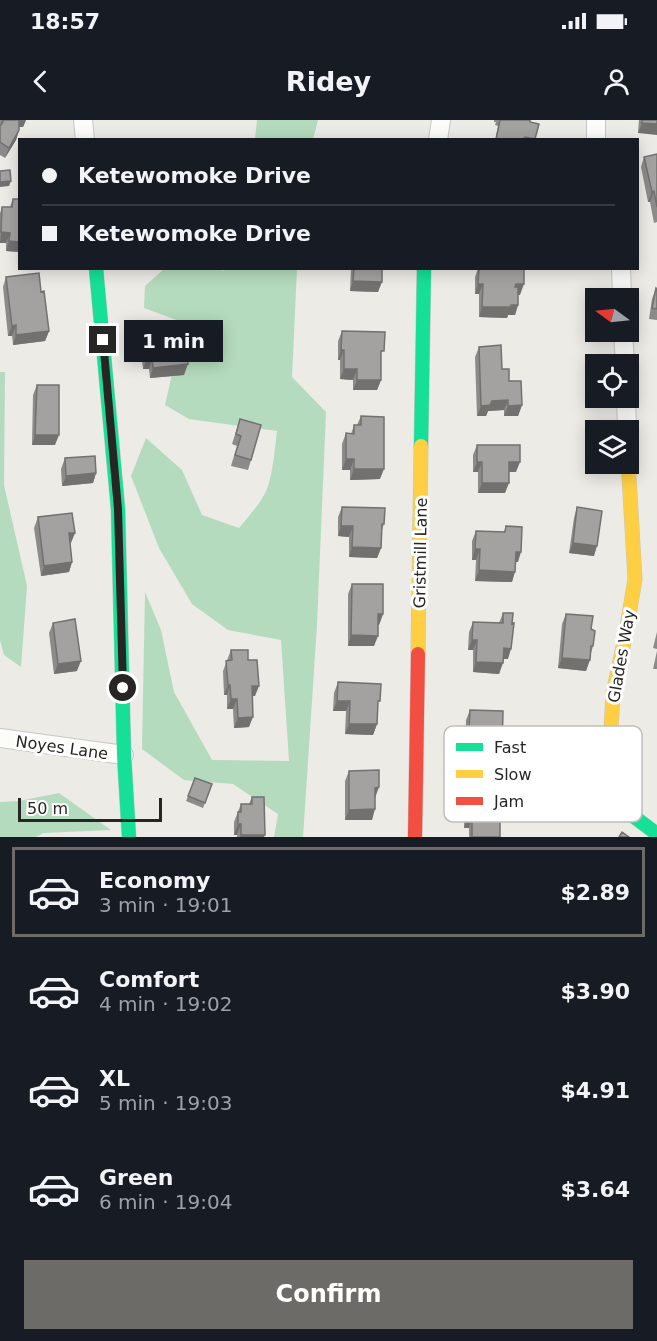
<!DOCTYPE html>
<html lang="en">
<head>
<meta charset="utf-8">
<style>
  body { margin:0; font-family:"DejaVu Sans",sans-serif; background:#20242c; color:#f1f3f6; height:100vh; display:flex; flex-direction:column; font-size:22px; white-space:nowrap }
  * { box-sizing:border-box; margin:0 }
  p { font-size:20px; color:#9ea1a6 }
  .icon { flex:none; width:33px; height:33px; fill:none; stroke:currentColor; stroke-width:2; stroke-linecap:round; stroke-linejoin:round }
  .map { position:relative; height:717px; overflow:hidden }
  .sheet { display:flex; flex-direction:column; background:#171b24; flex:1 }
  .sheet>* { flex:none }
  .top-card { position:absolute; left:18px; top:18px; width:621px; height:132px; border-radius:0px; box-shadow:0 3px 15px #0003; display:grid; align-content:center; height:132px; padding:0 24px; background:#171b24 }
  .needle { width:39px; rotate:285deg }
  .tools { position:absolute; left:585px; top:168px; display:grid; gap:12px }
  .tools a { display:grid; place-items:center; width:54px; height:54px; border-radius:0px; background:#171b24; box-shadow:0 3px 15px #0003; font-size:30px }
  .scale { position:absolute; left:18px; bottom:15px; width:144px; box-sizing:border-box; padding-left:6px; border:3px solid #272624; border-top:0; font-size:16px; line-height:21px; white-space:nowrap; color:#272624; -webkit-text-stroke:4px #fff; paint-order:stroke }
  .end { position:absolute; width:27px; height:27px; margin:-14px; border:8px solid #272624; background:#fff; box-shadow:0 0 0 3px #fff }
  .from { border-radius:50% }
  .bubble { position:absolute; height:42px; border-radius:0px; background:#171b24; box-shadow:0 3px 15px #0003; font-size:20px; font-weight:700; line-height:42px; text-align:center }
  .top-card b { display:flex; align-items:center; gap:21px; height:57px; font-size:22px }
  .top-card b+b { border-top:2px solid #363941 }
  .top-card i { width:15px; height:15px; background:#f1f3f6 }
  ul { padding:10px 0 0; list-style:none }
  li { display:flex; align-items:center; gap:18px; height:90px; margin:0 12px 9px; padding:0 12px; border:3px solid transparent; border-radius:0px }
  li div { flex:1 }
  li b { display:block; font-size:22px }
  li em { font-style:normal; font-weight:700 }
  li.current { border-color:#6c6b68 }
  li>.icon { width:54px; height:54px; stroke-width:1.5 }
  .button { display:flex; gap:12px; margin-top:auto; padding:12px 24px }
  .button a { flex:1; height:69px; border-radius:0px; background:#6c6b68; color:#fff; font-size:24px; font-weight:700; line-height:69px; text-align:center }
  .status { display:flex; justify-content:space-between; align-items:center; height:42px; padding:0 30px; background:#171b24; direction:ltr }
  .status svg { height:16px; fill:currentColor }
  header { display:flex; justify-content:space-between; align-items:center; height:78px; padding:0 24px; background:#171b24; font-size:27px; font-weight:700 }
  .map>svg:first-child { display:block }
  .forest { fill:#b4dbbd }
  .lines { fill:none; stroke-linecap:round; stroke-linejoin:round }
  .street-casing { stroke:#c8c7c3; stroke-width:20 }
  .fast-casing { stroke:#c8c7c3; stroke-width:15 }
  .slow-casing { stroke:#c8c7c3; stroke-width:15 }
  .jam-casing { stroke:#c8c7c3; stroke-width:15 }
  .street { stroke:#fcfcfb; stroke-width:18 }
  .fast { stroke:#16e098; stroke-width:14 }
  .slow { stroke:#ffcf43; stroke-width:14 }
  .jam { stroke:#f24e42; stroke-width:14 }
  .wall { fill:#8c8b8a }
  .shaded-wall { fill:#727170 }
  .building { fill:#a3a2a0; stroke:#727170; stroke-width:1.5 }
  .route { stroke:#272624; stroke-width:8 }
  .labels { text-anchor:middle; stroke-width:6; stroke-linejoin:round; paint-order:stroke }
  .street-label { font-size:16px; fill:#272624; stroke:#fff }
  .key { fill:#fff; stroke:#bebebd; stroke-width:1.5 }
  .key-label { font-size:16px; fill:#272624 }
</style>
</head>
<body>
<div class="status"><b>18:57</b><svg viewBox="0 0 49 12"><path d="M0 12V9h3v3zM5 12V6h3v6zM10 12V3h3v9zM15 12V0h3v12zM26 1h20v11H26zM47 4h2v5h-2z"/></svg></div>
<header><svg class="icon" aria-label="back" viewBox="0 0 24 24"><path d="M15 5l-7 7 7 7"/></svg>Ridey<svg class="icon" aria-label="person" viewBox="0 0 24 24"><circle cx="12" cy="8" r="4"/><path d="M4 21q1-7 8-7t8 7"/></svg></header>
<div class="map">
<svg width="657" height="717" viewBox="0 0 657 717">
  <rect width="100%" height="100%" fill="#ecebe6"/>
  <path class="forest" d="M257,0H318L313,19H255Z
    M218,148L223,151L225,148L297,149L292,257L326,292L317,505L303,717H274L278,694L233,664L184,660L142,629L145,472L161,510L174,572L212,640L289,641L281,520L228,510L192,484L159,428L131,356L146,318L182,350L202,395L239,408C248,397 262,382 267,369C273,354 275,327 277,311L189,299L165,285L173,250L193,206L144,188L145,166L164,149Z
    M0,252H5L4,365L27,466L21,547L4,535L0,520Z
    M59,673L111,710L43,713L36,717H0V682L19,681Z"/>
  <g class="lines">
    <defs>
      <path id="street" d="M83,0L85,20
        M438,20L441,0
        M596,20V0
        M621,148L622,178
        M623,212L625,244
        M626,278L627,310
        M0,618L124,635"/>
      <path id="fast" d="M96,148L118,389L124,635L129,717
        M421,326L424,148
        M610,628L616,676L633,696L657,714"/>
      <path id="slow" d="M418,534L421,326
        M610,628L613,573L626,513L635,459L628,339"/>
      <path id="jam" d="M415,717L418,534"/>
    </defs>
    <use href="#street" class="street-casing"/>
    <use href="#fast" class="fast-casing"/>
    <use href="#slow" class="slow-casing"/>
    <use href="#jam" class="jam-casing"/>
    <use href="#street" class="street"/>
    <use href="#fast" class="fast"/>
    <use href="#slow" class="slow"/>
    <use href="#jam" class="jam"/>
  </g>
  <path class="wall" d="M0,0H26L23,7H19V10L16,20L5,38L0,35Z
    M494,0H530V2L535,20H495L498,6L495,5L496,2H494Z
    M639,0H657L638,13Z
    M657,34V102L654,103L650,82H648L641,47L644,37Z
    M13,79L20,132L6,131V123H0V93L2,87H10Z
    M351,148H383L378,172L350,171Z
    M478,148L520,175H518V185L515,195H508L507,198L479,197V174H475V157Z
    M6,157L41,172L49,211L45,221L13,225L12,216H8L3,167Z
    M656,168L657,169V200L649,199L652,179Z
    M172,209L184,255L150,258L149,249H143L141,233L145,223H149L152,215L169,220Z
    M342,211L381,240V260L377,270H353V260L340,259V240H338V221Z
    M479,227L502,249L522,285L518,296H504V290L488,291L486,296H477L475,237Z
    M37,265L55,325H32L33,275Z
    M361,296L380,359L350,360V350H342V324L346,313L351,314L354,305H357Z
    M240,299L251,340L248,350L231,346L237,326L232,324Z
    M477,325L516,352H509L505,373H478V352H473V335Z
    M65,338L96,353L93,363L62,366L61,349Z
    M342,387L384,404L381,412V428L377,438L349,437V417L338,416V397Z
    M577,387L594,436L569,433L574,398Z
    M38,397L71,423H70L72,442L69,452L41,456L34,408Z
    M506,406L518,442H516L512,462L475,461L476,440H472V421L476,411L504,412Z
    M352,464L383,494L379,505H378L374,526H348V474Z
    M503,493L508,539H503L499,554L473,552V530H468L469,512L473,502L499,503Z
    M566,494L591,509L593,526L586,551L558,548L562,504Z
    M53,503L77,551L54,554L49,513Z
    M657,512V529L653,528Z
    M231,530L248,540L255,576H252L249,607L234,608L233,589H227V575H224L223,551Z
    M657,531V549H653Z
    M338,562L377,604L373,615L345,614L346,591H333L334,573Z
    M470,590L502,631L498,642L470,641L471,620H465L466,600Z
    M546,634L581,687L573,686L571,691L562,690V685L552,684L553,671L539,669L542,645Z
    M349,651L375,677L372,700H345V661Z
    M195,658L212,664L203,688L186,681Z
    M252,677L264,717H237V715H234V702L241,684H249Z
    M468,680L500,717H469V708H464V690Z"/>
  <path class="shaded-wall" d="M17,0H26L23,7H15Z
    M642,3L657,4V15L638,13Z
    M19,10L16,20L5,38L9,28Z
    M11,61L9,66L0,67V62Z
    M654,71L650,82H648L652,72Z
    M1,112L10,113L6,123H0Z
    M9,121L20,122V132L6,131Z
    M353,161L382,162L378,172L350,171Z
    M478,164H483L479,174H475Z
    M516,164H524L520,175H512Z
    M511,185H518L515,195H508L507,198L479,197L482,187Z
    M16,205L12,216H8L12,206Z
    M49,211L45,221L13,225L16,215Z
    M341,230H344L340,240H338Z
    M147,239H152L149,249H143Z
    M188,244L184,255L150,258L153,248Z
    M344,249H357L353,260L340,259Z
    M357,260H381L377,270H353Z
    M508,280L504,290L488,291L486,296H477L481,286L492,281Z
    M522,285L518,296H504L508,286Z
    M35,315H59L55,325H32Z
    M346,339H354L350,350H342Z
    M477,342H482L478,352H473Z
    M509,342H520L516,352H505Z
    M354,349H384L380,359L350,360Z
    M96,353L93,363L62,366L66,356Z
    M482,363H509L505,373H478Z
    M341,406H353L349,417L338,416Z
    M69,413H75L71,423L65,424Z
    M573,423L597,426L594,436L569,433Z
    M352,427L381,428L377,438L349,437Z
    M475,429H480L476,440H472Z
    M516,432H521L518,442H512Z
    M72,442L69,452L41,456L44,446Z
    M479,450L515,452L512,462L475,461Z
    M378,494H383L379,505H374Z
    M351,515L378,516L374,526H348Z
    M472,520H477L473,530H468Z
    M504,528L511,529L508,539H500Z
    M562,538L590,540L586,551L558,548Z
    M81,541L77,551L54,554L58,544Z
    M476,542L503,543L499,554L473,552Z
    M228,565H230L227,575H224Z
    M252,566H259L255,576H248Z
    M231,579H237L233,589H227Z
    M337,581H350L346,591H333Z
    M253,597L249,607L234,608L238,598Z
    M349,604H377L373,615L345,614Z
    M469,609H474L471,620H465Z
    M474,631H502L498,642L470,641Z
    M543,659L557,660L553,671L539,669Z
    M379,667L375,678V668Z
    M556,674L566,675L562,685L552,684Z
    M575,676L584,677L581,687L573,686L571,691L562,690L565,680Z
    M375,689L372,700H345L349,690Z
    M468,697H472L469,708H464Z
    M238,704H241L237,715H234Z
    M241,715H265L264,717H240Z"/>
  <path class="building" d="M2,0H19V10L9,28L0,22V6L3,2Z
    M500,0H530V2L539,4L535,19L525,17L524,20H496Z
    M642,0H657V4L642,3Z
    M657,34V87L654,71L652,72L644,37Z
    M10,50L11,61L0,62V51Z
    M13,79H20V122L9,121L10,113L1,112L2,87H12Z
    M354,148H382V162L353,161Z
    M479,148H524V164H516L515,167H518V185H511V187H482L483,164H478Z
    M39,153L41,172L44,171L49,211L16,215V205L12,206L6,157Z
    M656,168L657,169V189L652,188Z
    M184,208L188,244L153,248L152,239H147L145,223L153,222L152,215L167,213L168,220H173L172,209Z
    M342,211L385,212L384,231H381V260H357V249H344V230H341Z
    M501,225L502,249H509V261H521L522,285L508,286V280L492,281L490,285L481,286L479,227Z
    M37,265H59V315H35Z
    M361,296L384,297V349H354V339H346V313L354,314V305H361Z
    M240,299L261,305L251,340L235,335L241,316L236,314Z
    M477,325H520V342H509V363H482V342H477Z
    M95,336L96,353L66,356L65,338Z
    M342,387L385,388L384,404H382L381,428L352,427L353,406H341Z
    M577,387L602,391L597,426L573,423Z
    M72,393L75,413H69L72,442L44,446L38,397Z
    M506,406L522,407L521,432H516L515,452L479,450L480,429H475L476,411L505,412Z
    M352,464H383V494H378V516L351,515Z
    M503,493H513L512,504L514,503L511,529L504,528L503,543L476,542L477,520H472L473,502L503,503Z
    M566,494L593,496L591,509L595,511L593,526H591L590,540L562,538Z
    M75,499L81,541L58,544L53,503Z
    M231,530H248V540H257L259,566H252L253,597L238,598L237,579H231L230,565H228L226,541L232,540Z
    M338,562L381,564L380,581H378L377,604H349L350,581H337Z
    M470,590L503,591L502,631H474V609H469Z
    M379,650V667L375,668V689L349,690V651Z
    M195,658L212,664L205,683L188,676Z
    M252,677H264L265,715H241V704H238V692H241V684H252Z
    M468,680H500V717H472V697H468Z
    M622,712L629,717H619Z"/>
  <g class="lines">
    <path class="route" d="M103,220L118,389L123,568"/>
  </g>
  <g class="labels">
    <g class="street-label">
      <text transform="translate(420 433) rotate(-89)" y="6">Gristmill Lane</text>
      <text transform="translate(621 536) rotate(-80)" y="6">Glades Way</text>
      <text transform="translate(62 627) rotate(8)" y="6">Noyes Lane</text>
    </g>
  </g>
  <rect x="444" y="606" width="198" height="96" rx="9" class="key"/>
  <rect x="456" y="623" width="27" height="8" fill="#16e098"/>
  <rect x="456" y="650" width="27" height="8" fill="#ffcf43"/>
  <rect x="456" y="677" width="27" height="8" fill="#f24e42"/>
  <g class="key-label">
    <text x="494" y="633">Fast</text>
    <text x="494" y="660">Slow</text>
    <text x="494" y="687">Jam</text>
  </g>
</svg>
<div class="tools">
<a><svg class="needle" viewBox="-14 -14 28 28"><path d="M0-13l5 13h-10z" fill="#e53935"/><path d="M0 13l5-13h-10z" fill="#9ea1a6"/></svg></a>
<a><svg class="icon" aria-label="locate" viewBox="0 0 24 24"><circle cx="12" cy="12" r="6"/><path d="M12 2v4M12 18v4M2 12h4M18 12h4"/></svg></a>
<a><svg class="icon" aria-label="layers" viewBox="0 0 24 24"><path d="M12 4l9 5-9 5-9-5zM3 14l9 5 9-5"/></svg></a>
</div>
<div class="scale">50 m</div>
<i class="end from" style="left:123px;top:568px"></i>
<i class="end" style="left:103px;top:220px"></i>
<div class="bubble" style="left:124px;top:200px;width:99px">1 min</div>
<div class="top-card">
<b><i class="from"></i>Ketewomoke Drive</b>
<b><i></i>Ketewomoke Drive</b>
</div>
</div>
<section class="sheet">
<ul>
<li class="current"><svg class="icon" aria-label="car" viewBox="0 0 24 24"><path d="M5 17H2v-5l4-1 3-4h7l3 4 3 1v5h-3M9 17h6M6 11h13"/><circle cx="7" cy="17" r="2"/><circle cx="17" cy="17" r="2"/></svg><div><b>Economy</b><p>3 min · 19:01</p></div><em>$2.89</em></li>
<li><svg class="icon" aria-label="car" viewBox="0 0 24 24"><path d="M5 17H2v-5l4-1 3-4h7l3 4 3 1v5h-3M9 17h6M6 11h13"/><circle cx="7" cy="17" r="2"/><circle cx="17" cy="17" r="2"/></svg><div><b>Comfort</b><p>4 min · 19:02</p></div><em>$3.90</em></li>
<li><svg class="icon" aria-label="car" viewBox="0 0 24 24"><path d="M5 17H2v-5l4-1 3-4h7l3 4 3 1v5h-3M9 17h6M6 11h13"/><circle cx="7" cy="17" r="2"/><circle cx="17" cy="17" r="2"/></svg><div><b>XL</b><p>5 min · 19:03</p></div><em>$4.91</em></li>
<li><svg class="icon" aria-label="car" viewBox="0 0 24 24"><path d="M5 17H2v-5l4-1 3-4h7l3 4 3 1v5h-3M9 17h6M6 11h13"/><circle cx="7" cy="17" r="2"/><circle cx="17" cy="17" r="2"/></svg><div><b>Green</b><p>6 min · 19:04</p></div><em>$3.64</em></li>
</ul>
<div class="button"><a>Confirm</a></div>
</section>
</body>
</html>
